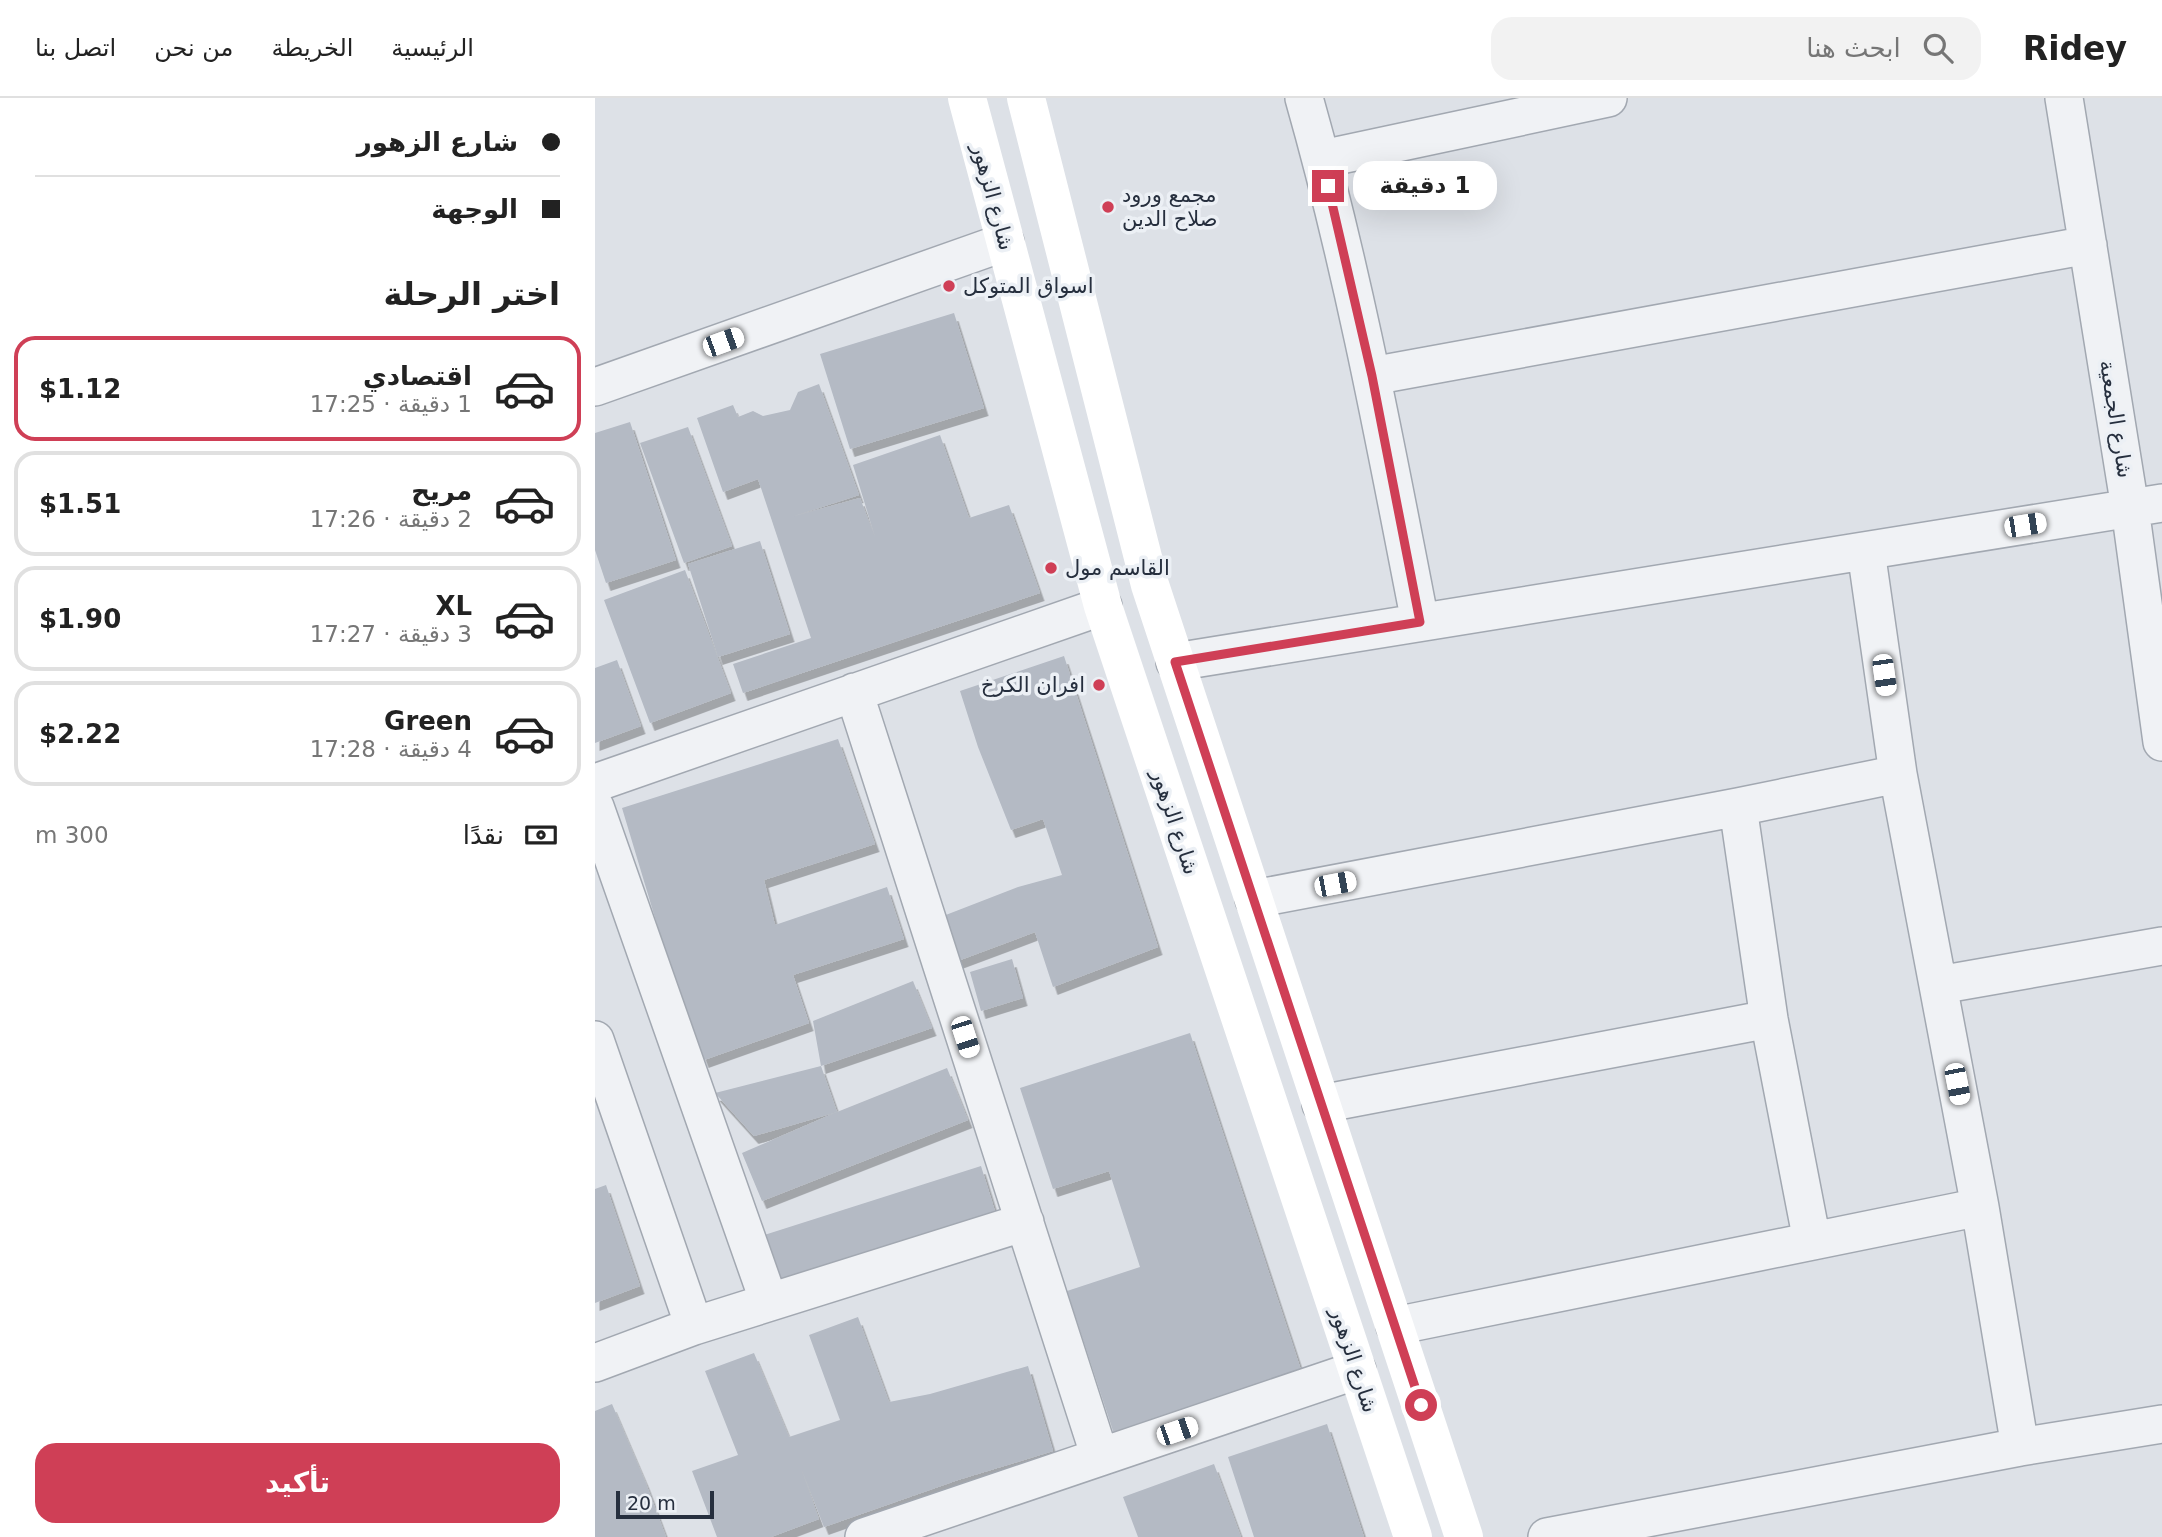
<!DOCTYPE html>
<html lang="ar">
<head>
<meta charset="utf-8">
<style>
  body { margin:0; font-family:"DejaVu Sans","Noto Sans Arabic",sans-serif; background:#f2f2f2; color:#222; direction:rtl; height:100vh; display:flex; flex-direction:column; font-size:26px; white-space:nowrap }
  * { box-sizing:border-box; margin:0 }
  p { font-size:23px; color:#767676 }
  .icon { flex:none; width:38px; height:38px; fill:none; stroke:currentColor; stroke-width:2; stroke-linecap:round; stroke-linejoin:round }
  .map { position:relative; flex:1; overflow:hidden; direction:ltr }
  .panel { display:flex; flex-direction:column; background:#fff; width:595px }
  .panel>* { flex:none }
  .banner { display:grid; align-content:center; height:154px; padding:0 35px; background:#fff }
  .scale { position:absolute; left:21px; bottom:18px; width:98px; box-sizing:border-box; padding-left:7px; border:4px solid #262f3e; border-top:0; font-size:19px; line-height:24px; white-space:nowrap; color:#262f3e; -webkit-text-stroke:5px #ecf0f5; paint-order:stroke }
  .end { position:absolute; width:32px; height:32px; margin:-16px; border:9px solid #cf3f56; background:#fff; box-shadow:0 0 0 4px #fff }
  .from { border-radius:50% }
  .bubble { position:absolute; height:49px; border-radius:21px; background:#fff; box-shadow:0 7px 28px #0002; font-size:23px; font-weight:700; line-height:49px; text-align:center; direction:rtl }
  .car { position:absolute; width:21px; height:42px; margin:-21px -10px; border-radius:9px; box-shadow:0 0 5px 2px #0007; background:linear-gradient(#fff 24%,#345 0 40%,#fff 0 76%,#345 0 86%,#fff 0) }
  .banner b { display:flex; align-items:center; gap:24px; height:66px; font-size:26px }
  .banner b+b { border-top:2px solid #e0e0e0 }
  .banner i { width:18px; height:18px; background:#222 }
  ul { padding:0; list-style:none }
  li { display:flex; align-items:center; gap:21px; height:105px; margin:0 14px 10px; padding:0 21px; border:4px solid #e0e0e0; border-radius:21px }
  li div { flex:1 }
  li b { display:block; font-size:26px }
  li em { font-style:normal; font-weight:700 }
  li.current { border-color:#cf3f56 }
  li>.icon { width:63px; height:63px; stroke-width:1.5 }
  h2 { padding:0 35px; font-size:32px; line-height:84px }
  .pay { display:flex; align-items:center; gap:18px; height:77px; padding:0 35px; font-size:26px }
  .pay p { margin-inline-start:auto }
  .action { display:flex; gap:14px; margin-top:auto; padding:14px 35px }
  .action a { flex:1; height:80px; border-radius:21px; background:#cf3f56; color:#fff; font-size:28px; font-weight:700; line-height:80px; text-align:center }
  header { display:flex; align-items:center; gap:42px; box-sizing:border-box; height:98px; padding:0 35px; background:#fff; border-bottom:2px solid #e0e0e0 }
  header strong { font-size:33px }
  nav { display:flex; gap:38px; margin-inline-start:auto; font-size:24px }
  .search { width:490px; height:63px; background:#f2f2f2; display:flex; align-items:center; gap:18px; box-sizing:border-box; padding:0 24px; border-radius:21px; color:#767676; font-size:26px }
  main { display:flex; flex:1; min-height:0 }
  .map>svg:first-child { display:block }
  .building { fill:#b4bac4; filter:url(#shadow) }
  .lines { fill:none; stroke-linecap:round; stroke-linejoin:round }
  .street-casing { stroke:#a2a8b1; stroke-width:40 }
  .street { stroke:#f0f2f5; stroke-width:37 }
  .secondary { stroke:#fff; stroke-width:38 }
  .route { stroke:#cf3f56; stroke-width:9 }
  .poi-dot { fill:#cf3f56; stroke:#ecf0f5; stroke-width:2.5 }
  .labels { text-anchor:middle; stroke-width:7; stroke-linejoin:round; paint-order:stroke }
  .poi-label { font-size:21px; fill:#262f3e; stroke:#ecf0f5; text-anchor:start }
  .street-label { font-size:21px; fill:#262f3e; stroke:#ecf0f5 }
</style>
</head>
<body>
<header>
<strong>Ridey</strong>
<div class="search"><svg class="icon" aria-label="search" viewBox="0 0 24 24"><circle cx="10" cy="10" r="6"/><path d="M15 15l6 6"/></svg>ابحث هنا</div>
<nav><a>الرئيسية</a><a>الخريطة</a><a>من نحن</a><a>اتصل بنا</a></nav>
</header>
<main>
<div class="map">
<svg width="1567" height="1439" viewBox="0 0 1567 1439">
  <defs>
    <filter id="shadow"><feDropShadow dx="4.5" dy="8" stdDeviation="0" flood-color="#0004"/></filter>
  </defs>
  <rect width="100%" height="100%" fill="#dde1e7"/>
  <path class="building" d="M359,215L389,310L255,351L225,256Z
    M224,286L264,397L196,419L265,400L280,439L258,367L345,337L374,420L414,407L445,495L148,595L138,566L216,540L163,381L128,394L102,320L138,307L143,319L158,313L168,318L195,312L203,294Z
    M35,324L81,462L11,485L0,452V335Z
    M93,329L137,448L89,465L45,345Z
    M165,443L195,536L123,559L93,466Z
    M90,472L136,595L55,625L9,502Z
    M469,558L563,849L458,889L440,834L360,864L343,820L423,789L467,777L448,721L416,732L383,649L365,593Z
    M22,562L46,628L0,645V570Z
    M243,641L280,746L169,782L180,827L292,789L309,841L198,877L214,925L109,962L73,863L27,710Z
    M417,861L428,900L386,913L375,874Z
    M318,883L337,930L226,968L218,923Z
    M595,935L707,1275L519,1336L472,1193L545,1169L514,1073L458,1091L425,990Z
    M226,968L242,1014L352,970L373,1022L167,1103L147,1055L242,1014L159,1038L120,995Z
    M386,1068L403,1123L181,1192L163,1139Z
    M11,1087L45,1188L0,1205V1091Z
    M263,1219L294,1304L335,1296L433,1268L458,1353L363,1382L229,1429L206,1370L224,1421L176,1439H122L97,1373L143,1357L110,1273L159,1255L194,1339L245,1322L214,1237Z
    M17,1306L50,1383L71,1439H0V1313Z
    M732,1326L769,1439H659L633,1359Z
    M619,1366L646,1439H543L528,1399Z"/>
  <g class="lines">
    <defs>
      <path id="street" d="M709,0C758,172 791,349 825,524
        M1469,0L1535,410L1567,644
        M727,61L1013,0
        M777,278L1493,147
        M0,289L410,144
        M1271,453L1303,676L1385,1109L1425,1349
        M580,564L1567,405
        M259,594L505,1359
        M0,685L508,508
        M0,709L174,1204
        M1143,709L1174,921L1217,1143
        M659,801L1143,709L1303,676
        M1344,887L1567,848
        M0,942L99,1228
        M726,1006L1174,921
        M800,1228L1385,1109
        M0,1265L99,1228L430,1124
        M269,1439L762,1272
        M952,1439L1425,1349L1567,1326"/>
    </defs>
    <use href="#street" class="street-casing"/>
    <use href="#street" class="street"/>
    <path class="secondary" d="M372,0L508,508L818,1439
      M431,0L555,487L869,1439"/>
  </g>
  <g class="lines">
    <path class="route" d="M733,88L777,278L825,524L580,564L826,1307"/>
  </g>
  <g class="poi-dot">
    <circle cx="513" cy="109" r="7"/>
    <circle cx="354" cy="188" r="7"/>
    <circle cx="456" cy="470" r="7"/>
    <circle cx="504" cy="587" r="7"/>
  </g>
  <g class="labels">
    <g class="poi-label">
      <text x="527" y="104">مجمع ورود<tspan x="527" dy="24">صلاح الدين</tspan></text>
      <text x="368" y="195">اسواق المتوكل</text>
      <text x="470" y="477">القاسم مول</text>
      <text x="490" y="594" text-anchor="end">افران الكرخ</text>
    </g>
    <g class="street-label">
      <text transform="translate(398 99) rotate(75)" y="7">شارع الزهور</text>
      <text transform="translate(1521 321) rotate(81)" y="7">شارع الجمعية</text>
      <text transform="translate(580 724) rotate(72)" y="7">شارع الزهور</text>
      <text transform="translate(759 1262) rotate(72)" y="7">شارع الزهور</text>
    </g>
  </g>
</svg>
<div class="scale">20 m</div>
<i class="end from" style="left:826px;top:1307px"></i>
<i class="end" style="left:733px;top:88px"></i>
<div class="bubble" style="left:758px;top:63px;width:144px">1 دقيقة</div>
<i class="car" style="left:128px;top:244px;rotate:70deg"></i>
<i class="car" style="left:1430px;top:427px;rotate:81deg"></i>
<i class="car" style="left:1289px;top:577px;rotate:172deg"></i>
<i class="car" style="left:740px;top:786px;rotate:79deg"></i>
<i class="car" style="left:370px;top:939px;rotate:162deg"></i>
<i class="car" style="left:1362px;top:986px;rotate:169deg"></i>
<i class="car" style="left:582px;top:1333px;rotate:71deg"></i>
</div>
<section class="panel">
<div class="banner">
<b><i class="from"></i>شارع الزهور</b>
<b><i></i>الوجهة</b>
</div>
<h2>اختر الرحلة</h2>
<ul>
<li class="current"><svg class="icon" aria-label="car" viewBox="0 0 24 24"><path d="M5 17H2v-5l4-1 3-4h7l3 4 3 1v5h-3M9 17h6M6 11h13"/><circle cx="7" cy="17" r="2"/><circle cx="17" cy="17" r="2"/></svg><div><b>اقتصادي</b><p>1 دقيقة · 17:25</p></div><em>$1.12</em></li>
<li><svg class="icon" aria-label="car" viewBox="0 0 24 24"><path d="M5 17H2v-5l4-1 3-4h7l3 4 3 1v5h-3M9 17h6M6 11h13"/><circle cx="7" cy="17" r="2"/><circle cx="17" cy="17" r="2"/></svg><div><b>مريح</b><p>2 دقيقة · 17:26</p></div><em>$1.51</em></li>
<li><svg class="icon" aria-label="car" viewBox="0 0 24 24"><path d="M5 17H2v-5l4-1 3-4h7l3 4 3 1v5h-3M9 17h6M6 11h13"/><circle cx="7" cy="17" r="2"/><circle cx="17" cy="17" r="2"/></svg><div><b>XL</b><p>3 دقيقة · 17:27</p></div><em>$1.90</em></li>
<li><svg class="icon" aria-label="car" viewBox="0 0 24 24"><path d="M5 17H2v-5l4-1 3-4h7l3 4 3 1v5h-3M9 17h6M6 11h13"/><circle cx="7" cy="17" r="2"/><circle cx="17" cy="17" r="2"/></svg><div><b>Green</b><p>4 دقيقة · 17:28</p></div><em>$2.22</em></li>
</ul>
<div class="pay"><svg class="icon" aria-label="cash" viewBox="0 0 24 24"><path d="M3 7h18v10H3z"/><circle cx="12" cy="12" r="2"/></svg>نقدًا<p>300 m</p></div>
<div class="action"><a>تأكيد</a></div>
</section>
</main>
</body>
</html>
